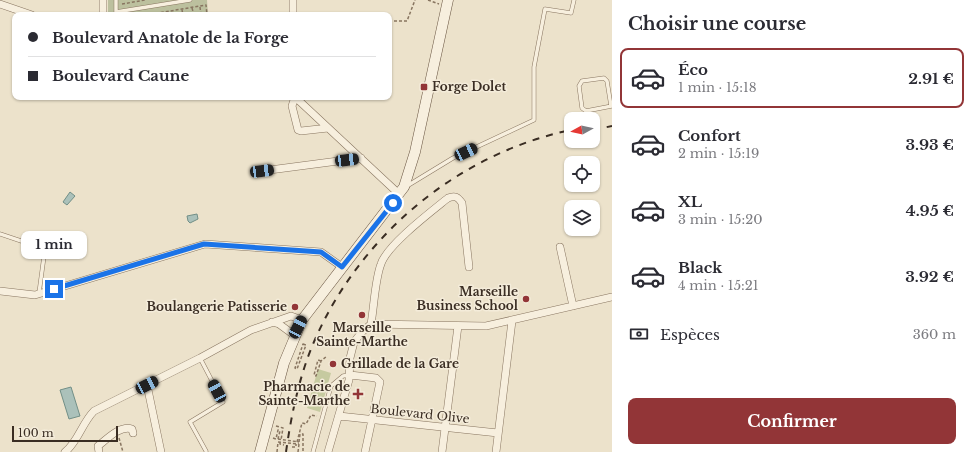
<!DOCTYPE html>
<html lang="fr">
<head>
<meta charset="utf-8">
<style>
  body { margin:0; font-family:"Libre Baskerville",serif; background:#f7f7f7; color:#2b2b33; height:100vh; display:flex; flex-direction:column; font-size:15px; white-space:nowrap }
  * { box-sizing:border-box; margin:0 }
  p { font-size:13px; color:#7c7c81 }
  .icon { flex:none; width:22px; height:22px; fill:none; stroke:currentColor; stroke-width:2; stroke-linecap:round; stroke-linejoin:round }
  .map { position:relative; flex:1; overflow:hidden }
  .details { display:flex; flex-direction:column; background:#fff; width:360px }
  .details>* { flex:none }
  .hud { position:absolute; left:12px; top:12px; width:380px; height:88px; border-radius:8px; box-shadow:0 1px 3px #0004; display:grid; align-content:center; height:88px; padding:0 16px; background:#fff }
  .needle { width:26px; rotate:262deg }
  .fabs { position:absolute; left:564px; top:112px; display:grid; gap:8px }
  .fabs a { display:grid; place-items:center; width:36px; height:36px; border-radius:8px; background:#fff; box-shadow:0 1px 3px #0004; font-size:20px }
  .scale { position:absolute; left:12px; bottom:10px; width:106px; box-sizing:border-box; padding-left:4px; border:2px solid #3a2d23; border-top:0; font-size:11px; line-height:14px; white-space:nowrap; color:#3a2d23; -webkit-text-stroke:3px #f4ecda; paint-order:stroke }
  .end { position:absolute; width:18px; height:18px; margin:-9px; border:5px solid #1a73e8; background:#fff; box-shadow:0 0 0 2px #fff }
  .from { border-radius:50% }
  .bubble { position:absolute; height:28px; border-radius:8px; background:#fff; box-shadow:0 1px 3px #0004; font-size:13px; font-weight:700; line-height:28px; text-align:center }
  .car { position:absolute; width:12px; height:24px; margin:-12px -6px; border-radius:5px; box-shadow:0 0 3px 1px #0007; background:linear-gradient(#222 24%,#8ab4d8 0 40%,#222 0 76%,#8ab4d8 0 86%,#222 0) }
  .hud b { display:flex; align-items:center; gap:14px; height:38px; font-size:15px }
  .hud b+b { border-top:1px solid #e1e1e2 }
  .hud i { width:10px; height:10px; background:#2b2b33 }
  ul { padding:0; list-style:none }
  li { display:flex; align-items:center; gap:12px; height:60px; margin:0 8px 6px; padding:0 8px; border:2px solid transparent; border-radius:8px }
  li div { flex:1 }
  li b { display:block; font-size:15px }
  li em { font-style:normal; font-weight:700 }
  li.on { border-color:#923537 }
  li>.icon { width:36px; height:36px; stroke-width:1.5 }
  h2 { padding:0 16px; font-size:18px; line-height:48px }
  .pay { display:flex; align-items:center; gap:10px; height:44px; padding:0 16px; font-size:15px }
  .pay p { margin-inline-start:auto }
  .action { display:flex; gap:8px; margin-top:auto; padding:8px 16px }
  .action a { flex:1; height:46px; border-radius:8px; background:#923537; color:#fff; font-size:16px; font-weight:700; line-height:46px; text-align:center }
  main { display:flex; flex:1; min-height:0 }
  .map>svg:first-child { display:block }
  .green { fill:#c6caa0 }
  .cemetery { fill:#bcc09e }
  .water { fill:#abc1ba; stroke:#728f87 }
  .lines { fill:none; stroke-linecap:round; stroke-linejoin:round }
  .lane-casing { stroke:#887560; stroke-width:4.5 }
  .street-casing { stroke:#887560; stroke-width:8 }
  .secondary-casing { stroke:#6a5643; stroke-width:11 }
  .path { stroke:#887560; stroke-width:1.5; stroke-dasharray:3 2; stroke-linecap:butt }
  .lane { stroke:#f7efde; stroke-width:3.5 }
  .street { stroke:#f7efde; stroke-width:7 }
  .secondary { stroke:#f7efde; stroke-width:10 }
  .rail { stroke:#3a2d23; stroke-width:2; stroke-dasharray:7 7; stroke-linecap:butt }
  .path-bridge { stroke:#887560; stroke-width:1.5; stroke-dasharray:3 2; stroke-linecap:butt }
  .route { stroke:#1a73e8; stroke-width:5 }
  .poi-dot { fill:#923537; stroke:#f4ecda; stroke-width:1.5 }
  .labels { text-anchor:middle; stroke-width:3; stroke-linejoin:round; paint-order:stroke }
  .poi-label { font-size:12px; font-weight:bold; fill:#3a2d23; stroke:#f4ecda; text-anchor:end }
  .street-label { font-size:12px; fill:#3a2d23; stroke:#f4ecda }
</style>
</head>
<body>
<main>
<div class="map">
<svg width="612" height="452" viewBox="0 0 612 452">
  <rect width="100%" height="100%" fill="#ece2cb"/>
  <path class="green" d="M318,369L331,373L320,412L307,408Z"/>
  <path class="cemetery" d="M108,0H207L208,15H108Z"/>
  <path class="water" d="M70,192L75,196L67,205L63,202Z
    M197,214L198,219L190,223L188,221L187,216Z
    M71,387L80,416L69,419L60,390Z"/>
  <g class="lines">
    <defs>
      <path id="lane" d="M116,0V12L190,0
        M611,106L607,81L604,78L582,81L579,86L582,108L586,111L612,106
        M407,186L453,158L534,120V67L545,9L571,13L574,0
        M0,234L45,249L39,293
        M200,358L223,402L190,422L206,451
        M313,452L331,386L343,376L349,375"/>
      <path id="street" d="M103,0V15
        M0,4L32,15
        M293,15V0
        M295,97L399,194
        M295,97L292,106L298,130L301,131L328,128
        M262,171L361,158
        M560,247L573,306
        M0,291L35,295L205,244L321,252L342,267
        M272,322L279,324L294,335
        M371,324L486,326L612,297
        M371,324C374,307 375,279 381,264C387,245 432,211 448,198C455,195 458,197 462,203L469,267
        M350,375L376,378L380,382L365,452
        M147,385L161,452
        M339,416L498,433
        M65,452C78,442 82,423 94,411L200,358L251,330L291,316L302,320
        M99,452L98,446C107,439 120,425 132,429L133,433
        M328,452L349,380L350,358L354,342L362,332L371,324
        M442,452L458,326
        M496,452L512,321"/>
      <path id="secondary" d="M260,452L284,363L302,320L404,187L415,152L448,0"/>
    </defs>
    <use href="#lane" class="lane-casing"/>
    <use href="#street" class="street-casing"/>
    <use href="#secondary" class="secondary-casing"/>
    <path class="path" d="M428,0L439,4
      M122,4L145,0
      M200,7L201,15
      M192,8L194,15
      M182,10L183,15
      M146,15L206,5L207,15
      M389,21H407L415,0
      M337,325H356L358,327
      M303,344L306,345L297,369L295,368Z
      M321,361L318,360L314,375L316,376L321,361L327,356
      M276,426L283,428L281,440
      M119,438L123,452
      M273,438L276,439L278,430L280,431L278,439
      M280,442V444L284,445
      M297,442L302,423L306,424L311,415L317,416
      M299,442L300,434H303V452
      M292,447H296V444
      M277,452L278,442
      M298,452L299,444"/>
    <use href="#lane" class="lane"/>
    <use href="#street" class="street"/>
    <use href="#secondary" class="secondary"/>
    <path class="rail" d="M593,130L612,126
      M286,452C291,417 298,382 311,349C355,240 455,154 571,130"/>
    <path class="path-bridge" d="M278,439L299,442
      M278,442L299,444"/>
  </g>
  <g class="lines">
    <path class="route" d="M54,289L204,244L321,252L342,267L393,203"/>
  </g>
  <g class="poi-dot">
    <rect x="420" y="83" width="8" height="8" rx="2"/>
    <circle cx="526" cy="299" r="4"/>
    <circle cx="295" cy="307" r="4"/>
    <circle cx="362" cy="315" r="4"/>
    <circle cx="333" cy="364" r="4"/>
    <path d="M356 388h4v4h4v4h-4v4h-4v-4h-4v-4h4z"/>
  </g>
  <g class="labels">
    <g class="poi-label">
      <text x="432" y="91" text-anchor="start">Forge Dolet</text>
      <text x="518" y="296">Marseille<tspan x="518" dy="14">Business School</tspan></text>
      <text x="287" y="311">Boulangerie Patisserie</text>
      <text x="362" y="332" text-anchor="middle">Marseille<tspan x="362" dy="14">Sainte-Marthe</tspan></text>
      <text x="341" y="368" text-anchor="start">Grillade de la Gare</text>
      <text x="350" y="391">Pharmacie de<tspan x="350" dy="14">Sainte-Marthe</tspan></text>
    </g>
    <g class="street-label">
      <text transform="translate(420 414) rotate(6)" y="4">Boulevard Olive</text>
    </g>
  </g>
</svg>
<div class="fabs">
<a><svg class="needle" viewBox="-14 -14 28 28"><path d="M0-13l5 13h-10z" fill="#e53935"/><path d="M0 13l5-13h-10z" fill="#7c7c81"/></svg></a>
<a><svg class="icon" aria-label="locate" viewBox="0 0 24 24"><circle cx="12" cy="12" r="6"/><path d="M12 2v4M12 18v4M2 12h4M18 12h4"/></svg></a>
<a><svg class="icon" aria-label="layers" viewBox="0 0 24 24"><path d="M12 4l9 5-9 5-9-5zM3 14l9 5 9-5"/></svg></a>
</div>
<div class="scale">100 m</div>
<i class="end from" style="left:393px;top:203px"></i>
<i class="end" style="left:54px;top:289px"></i>
<div class="bubble" style="left:21px;top:231px;width:66px">1 min</div>
<i class="car" style="left:466px;top:152px;rotate:65deg"></i>
<i class="car" style="left:347px;top:160px;rotate:83deg"></i>
<i class="car" style="left:262px;top:171px;rotate:83deg"></i>
<i class="car" style="left:298px;top:327px;rotate:27deg"></i>
<i class="car" style="left:147px;top:385px;rotate:63deg"></i>
<i class="car" style="left:217px;top:391px;rotate:332deg"></i>
<div class="hud">
<b><i class="from"></i>Boulevard Anatole de la Forge</b>
<b><i></i>Boulevard Caune</b>
</div>
</div>
<section class="details">
<h2>Choisir une course</h2>
<ul>
<li class="on"><svg class="icon" aria-label="car" viewBox="0 0 24 24"><path d="M5 17H2v-5l4-1 3-4h7l3 4 3 1v5h-3M9 17h6M6 11h13"/><circle cx="7" cy="17" r="2"/><circle cx="17" cy="17" r="2"/></svg><div><b>Éco</b><p>1 min · 15:18</p></div><em>2.91 €</em></li>
<li><svg class="icon" aria-label="car" viewBox="0 0 24 24"><path d="M5 17H2v-5l4-1 3-4h7l3 4 3 1v5h-3M9 17h6M6 11h13"/><circle cx="7" cy="17" r="2"/><circle cx="17" cy="17" r="2"/></svg><div><b>Confort</b><p>2 min · 15:19</p></div><em>3.93 €</em></li>
<li><svg class="icon" aria-label="car" viewBox="0 0 24 24"><path d="M5 17H2v-5l4-1 3-4h7l3 4 3 1v5h-3M9 17h6M6 11h13"/><circle cx="7" cy="17" r="2"/><circle cx="17" cy="17" r="2"/></svg><div><b>XL</b><p>3 min · 15:20</p></div><em>4.95 €</em></li>
<li><svg class="icon" aria-label="car" viewBox="0 0 24 24"><path d="M5 17H2v-5l4-1 3-4h7l3 4 3 1v5h-3M9 17h6M6 11h13"/><circle cx="7" cy="17" r="2"/><circle cx="17" cy="17" r="2"/></svg><div><b>Black</b><p>4 min · 15:21</p></div><em>3.92 €</em></li>
</ul>
<div class="pay"><svg class="icon" aria-label="cash" viewBox="0 0 24 24"><path d="M3 7h18v10H3z"/><circle cx="12" cy="12" r="2"/></svg>Espèces<p>360 m</p></div>
<div class="action"><a>Confirmer</a></div>
</section>
</main>
</body>
</html>
